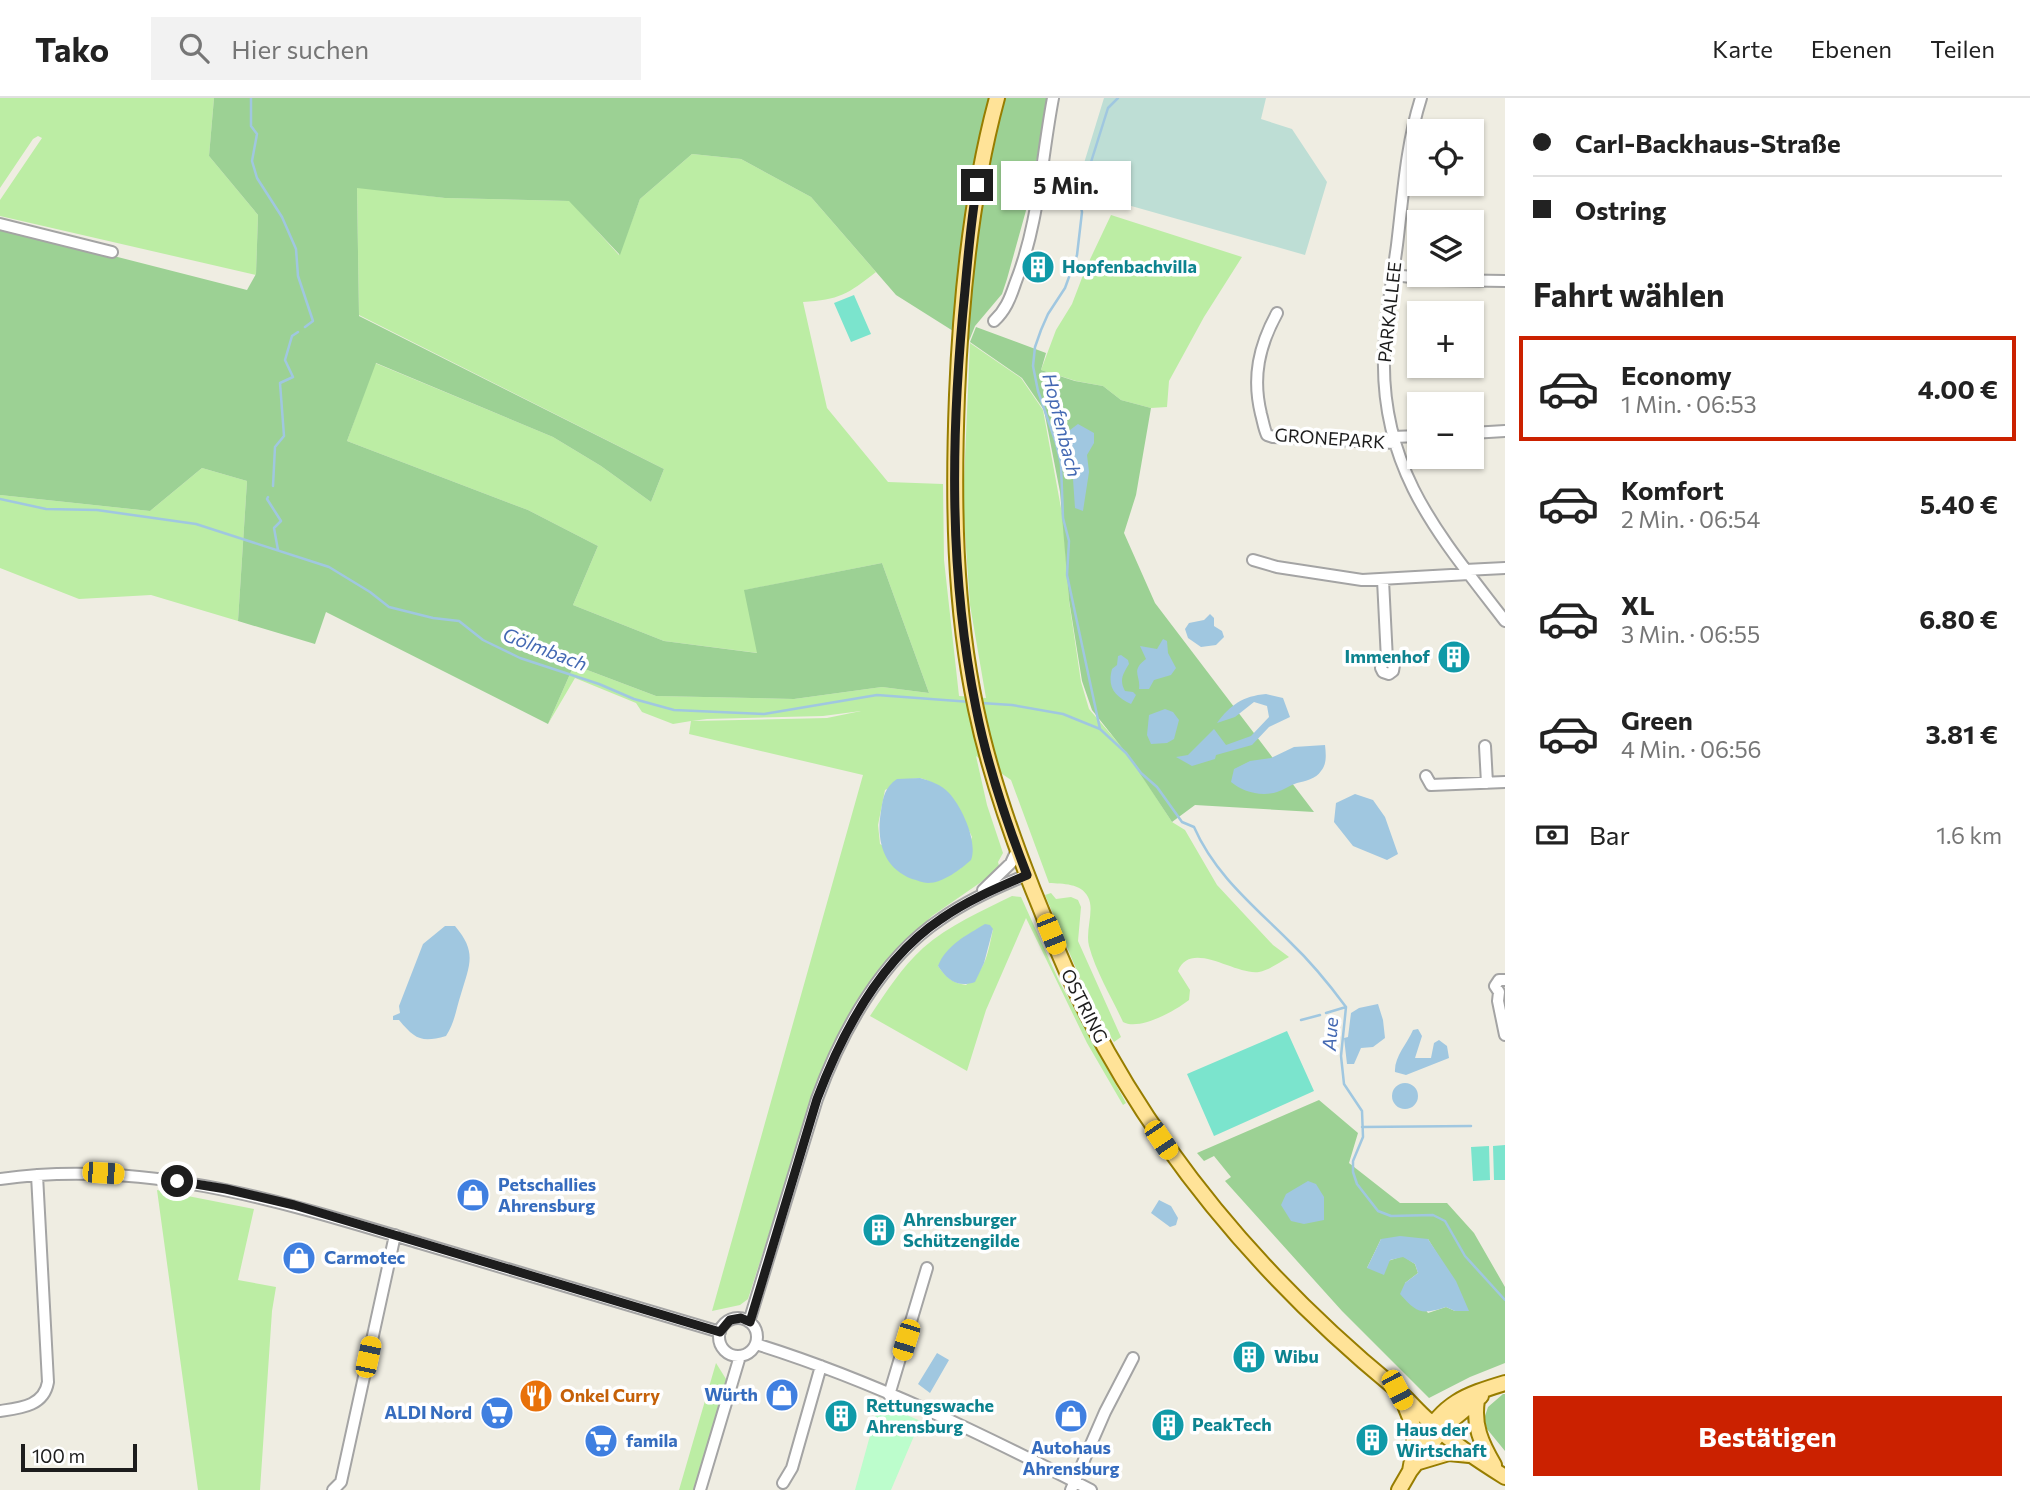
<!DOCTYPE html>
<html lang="de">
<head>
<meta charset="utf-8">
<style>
  body { margin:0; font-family:Commissioner,sans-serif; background:#f2f2f2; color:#222; height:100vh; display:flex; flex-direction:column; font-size:26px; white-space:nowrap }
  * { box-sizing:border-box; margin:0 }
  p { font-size:23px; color:#767676 }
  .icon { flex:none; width:38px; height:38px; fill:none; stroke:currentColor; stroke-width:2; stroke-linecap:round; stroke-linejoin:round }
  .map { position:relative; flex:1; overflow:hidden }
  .sheet { display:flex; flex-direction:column; background:#fff; width:525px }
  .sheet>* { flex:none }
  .hud { display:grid; align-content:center; height:154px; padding:0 28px; background:#fff }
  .buttons { position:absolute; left:1407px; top:21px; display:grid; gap:14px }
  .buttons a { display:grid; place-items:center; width:77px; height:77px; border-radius:0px; background:#fff; box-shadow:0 2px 5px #0004; font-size:35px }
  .scale { position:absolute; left:21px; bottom:18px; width:116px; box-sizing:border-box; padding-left:7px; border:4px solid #1d1d1d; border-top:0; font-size:19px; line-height:24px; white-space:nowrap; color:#1d1d1d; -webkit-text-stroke:5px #fff; paint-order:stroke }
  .end { position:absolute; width:32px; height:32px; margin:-16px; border:9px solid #1d1d1d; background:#fff; box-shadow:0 0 0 4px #fff }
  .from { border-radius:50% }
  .bubble { position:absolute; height:49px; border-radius:0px; background:#fff; box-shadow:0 2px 5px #0004; font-size:23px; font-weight:700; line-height:49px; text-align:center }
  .car { position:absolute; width:21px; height:42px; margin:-21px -10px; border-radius:9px; box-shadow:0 0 5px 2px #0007; background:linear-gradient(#f5c518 24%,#345 0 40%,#f5c518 0 76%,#345 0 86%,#f5c518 0) }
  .hud b { display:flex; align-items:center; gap:24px; height:66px; font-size:26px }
  .hud b+b { border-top:2px solid #e0e0e0 }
  .hud i { width:18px; height:18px; background:#222 }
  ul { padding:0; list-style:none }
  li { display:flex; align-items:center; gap:21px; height:105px; margin:0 14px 10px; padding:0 14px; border:4px solid transparent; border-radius:0px }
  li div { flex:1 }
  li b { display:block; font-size:26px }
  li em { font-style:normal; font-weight:700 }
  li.on { border-color:#cb2100 }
  li>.icon { width:63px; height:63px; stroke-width:1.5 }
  h2 { padding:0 28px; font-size:32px; line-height:84px }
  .pay { display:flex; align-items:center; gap:18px; height:77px; padding:0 28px; font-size:26px }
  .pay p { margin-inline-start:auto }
  .cta { display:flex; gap:14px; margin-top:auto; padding:14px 28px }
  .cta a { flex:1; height:80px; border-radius:0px; background:#cb2100; color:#fff; font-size:28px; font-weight:700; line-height:80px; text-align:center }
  header { display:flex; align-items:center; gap:42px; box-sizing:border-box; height:98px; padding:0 35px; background:#fff; border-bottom:2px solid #e0e0e0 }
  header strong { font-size:33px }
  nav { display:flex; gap:38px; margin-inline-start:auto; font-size:24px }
  .search { width:490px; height:63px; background:#f2f2f2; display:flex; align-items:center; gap:18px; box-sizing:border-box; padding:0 24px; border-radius:0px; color:#767676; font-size:26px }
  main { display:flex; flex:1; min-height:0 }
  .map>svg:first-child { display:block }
  .grass { fill:#bceda4; fill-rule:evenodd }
  .forest { fill:#9cd194; fill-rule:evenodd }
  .wetland { fill:#beded5 }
  .park { fill:#bcfdcc }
  .pitch { fill:#7be4cd }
  .water { fill:#a0c7e0 }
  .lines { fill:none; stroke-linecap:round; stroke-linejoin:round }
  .stream { stroke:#a0c7e0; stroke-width:2.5 }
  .minor-casing { stroke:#a4a4a4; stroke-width:14 }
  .major-casing { stroke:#977d00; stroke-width:18 }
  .minor { stroke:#fff; stroke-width:10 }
  .major { stroke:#ffe398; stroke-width:14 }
  .route { stroke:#1d1d1d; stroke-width:9 }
  .labels { text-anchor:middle; stroke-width:7; stroke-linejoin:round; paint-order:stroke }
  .culture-label { font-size:18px; font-weight:bold; fill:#0d838f; stroke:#fff; text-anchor:start }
  .street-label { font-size:18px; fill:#1d1d1d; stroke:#fff }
  .shop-label { font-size:18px; font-weight:bold; fill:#366cbe; stroke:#fff; text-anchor:start }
  .food-label { font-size:18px; font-weight:bold; fill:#c56008; stroke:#fff; text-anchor:start }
  .water-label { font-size:19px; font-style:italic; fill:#4469b3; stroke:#fff }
</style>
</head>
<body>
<header>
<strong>Tako</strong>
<div class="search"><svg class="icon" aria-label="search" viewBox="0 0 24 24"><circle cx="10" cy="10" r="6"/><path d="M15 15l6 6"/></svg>Hier suchen</div>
<nav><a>Karte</a><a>Ebenen</a><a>Teilen</a></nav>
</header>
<main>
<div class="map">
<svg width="1505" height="1392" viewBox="0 0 1505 1392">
  <rect width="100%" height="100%" fill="#efede2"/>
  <path class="grass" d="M0,0H214L209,58L258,117L256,177L0,118V102L42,40L38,38L33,41L0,90Z
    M692,56L741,61L811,99L876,174C848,196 839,202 803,204L827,310L888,384L943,386L944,462L959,598L986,600L970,507L963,406L970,245L1021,280L1043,312L1063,421L1069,503L1081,584L1089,611L1127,655L1172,724L1185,732L1217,787L1273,847L1289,859C1280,864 1269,872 1259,874C1236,878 1191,841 1178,873L1190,892L1189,902C1175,913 1139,933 1123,924C1112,900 1096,874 1089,848C1085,832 1095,812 1088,799C1081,785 1063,786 1049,785L1011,682L976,658L987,707L1003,755L998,764L1000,771L932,818L899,850L809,1011L748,1201L740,1207L712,1213L863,677L689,636L691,623L673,626L642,614L636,605L575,580L548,626L574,567L656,598L794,601L882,589L929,595L882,465L745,492L758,555L664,543L573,507L598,448L528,412L347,343L375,265L553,339L601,368L651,404L664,371L359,217L357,89L445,100L570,103L619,157L640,101ZM861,613L827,620L692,623L707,621L823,618ZM920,680C951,689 959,711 972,739L961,770L938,783L880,746L878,727L885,692L910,681Z
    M1111,117L1242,159L1204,219L1169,283L1167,309L1151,310L1121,302L1103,288L1076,283L1041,272L1056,232L1072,206L1085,172Z
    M202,370L247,383L238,523L151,497L79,501L0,470V397L150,413Z
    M1051,795L1056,801L1071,799L1078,802L1081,809L1078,843L1121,939L1114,944L1091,906L1045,797Z
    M1012,798L1021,799L1059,883L1126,1005L1123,1007L1087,945L1026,820L986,912L967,973L870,918C886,894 902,869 923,850C949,827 982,813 1012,798ZM993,831C988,855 986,872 966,887C952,885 946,879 938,868Z
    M157,1092L254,1111L238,1182L276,1189L272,1213L260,1392H198Z
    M716,1265L726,1281L725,1292L695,1392H679Z"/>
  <path class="forest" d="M214,0H1048L1030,98L1007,181L1002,196L975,228L969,243L896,197L811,99L741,61L692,56L640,101L620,157L569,103L445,100L357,90L359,218L664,371L651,404L601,368L553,339L376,265L347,343L528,412L598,448L573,507L664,543L757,555L744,492L882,465L929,595L882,589L794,601L656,598L574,567L548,626L326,514L315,546L238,523L247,383L202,370L150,413L0,397V129L247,192L256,176L258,117L209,58Z
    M976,229L1046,255L1041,272L1075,283L1103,288L1121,302L1151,310L1136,397L1124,435L1155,505L1314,714L1195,707L1172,724L1127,656L1092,612L1082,583L1069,502L1060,394L1044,312L1022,280L970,244Z
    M1319,1002L1358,1035L1349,1065L1400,1105H1447L1474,1135L1505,1189V1265L1470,1279L1429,1300L1342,1213L1225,1083L1231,1079L1214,1058L1204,1063L1197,1055ZM1381,1141H1428L1441,1162L1455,1213L1446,1209L1428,1215L1405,1185L1418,1175L1415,1166L1403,1158L1367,1170Z
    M1503,1296H1505V1353L1487,1331L1484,1321L1488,1309Z"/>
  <path class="wetland" d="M1104,0H1266L1261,21L1292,31L1327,84L1305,157L1103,100L1077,88Z"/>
  <path class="park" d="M879,1305L923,1324L917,1331L891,1392H855Z"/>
  <path class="pitch" d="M854,197L871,236L851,244L834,205Z
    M1287,933L1314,993L1214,1038L1187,976Z
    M1505,1047V1082H1494L1493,1048Z
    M1489,1048L1490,1082L1473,1083L1471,1049Z"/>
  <path class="water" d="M1078,326L1094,335V345L1087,357L1089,374L1083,413L1075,410L1073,381L1066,344L1070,332Z
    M1210,516L1214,520V528L1222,533L1224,539L1216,547L1201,549L1188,540L1185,531L1189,525L1204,522Z
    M1163,541L1167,543L1168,555L1176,570L1171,577L1154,582L1149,591H1139C1141,577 1130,573 1146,561L1140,548L1157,551Z
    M1121,557L1128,562L1129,566C1123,576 1119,582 1125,593L1133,594L1136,597L1131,606C1115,598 1107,590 1112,571L1117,567L1118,558Z
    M1266,596L1283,600L1290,619L1269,629L1252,647L1216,657L1215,661L1192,668L1176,659L1188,657L1214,631L1226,647L1251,638L1269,619L1267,608L1254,604L1235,619L1217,625C1230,607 1243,598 1266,596Z
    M1165,611L1173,614L1179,622L1174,641L1167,645L1151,646L1147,637L1149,617Z
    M1325,647C1326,656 1327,666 1321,673C1316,681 1305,683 1297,685C1290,687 1284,692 1277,694C1261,699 1243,694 1231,684L1234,671L1250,663L1271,660L1294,649Z
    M920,680C931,683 942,687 949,695C962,709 978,744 971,762C961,771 943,785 928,785C923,785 917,782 912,781C883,770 876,742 881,713C883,699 885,689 897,681Z
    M1355,696L1373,702L1385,719L1398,756L1387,762L1353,748L1334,724L1336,705Z
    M985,826L990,827L993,831L984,865L975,884C958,890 947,882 938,868C946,847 967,837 985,826Z
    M445,828H455C477,854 470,866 461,896C456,911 455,924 446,938C421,945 415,941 399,922H393V918L400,915L399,908L423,846Z
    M1378,906L1383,922L1385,940L1373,949L1361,950L1354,966H1347L1344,940L1348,939L1351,915L1359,910Z
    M1418,931L1422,938L1415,960H1431L1434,945L1439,942L1447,948L1449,960L1406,977L1395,974C1394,959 1407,946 1413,932Z
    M1392 998a13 13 0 1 1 26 0a13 13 0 1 1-26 0Z
    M1308,1083L1316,1086L1324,1099V1122L1304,1126L1291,1123L1281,1107L1286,1096Z
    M1159,1102L1171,1108L1178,1120L1176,1127L1170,1129L1151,1115Z
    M1400,1138L1428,1141L1456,1183L1469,1213H1455L1446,1209C1421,1217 1417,1215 1400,1196L1405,1185L1418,1175L1415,1166L1403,1159L1390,1162L1384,1177L1367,1170L1381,1141Z
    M937,1255L949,1262L930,1295L918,1286Z"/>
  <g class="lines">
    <path class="stream" d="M251,0V28L257,36L252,63L257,80L282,119L296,151L298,178L313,223L305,229
      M273,388L275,349L284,338L280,285L293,279L285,262L292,238L298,234
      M268,399L267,401L281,423L274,430L278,452
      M0,401L46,411L97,412L196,426L329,469L370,494L389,509L433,520L459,523L483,542L520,560L599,586L634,601L674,612L764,616L877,597L971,604
      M981,605L1012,607L1063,616L1100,631L1126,655L1141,675L1157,689L1182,724L1194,729C1215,777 1254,808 1290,844C1311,864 1329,886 1346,909L1341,958L1344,986L1362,1013L1363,1039L1353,1063V1074L1357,1086L1378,1113L1391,1118L1433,1117L1445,1123L1465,1158L1505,1202
      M1100,631L1067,477L1069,443L1063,420L1061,366L1056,345L1038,293L1033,268L1035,249L1041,232L1048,216L1065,190L1077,157L1082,114L1080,105L1086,80L1108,10L1118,0
      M1326,915L1346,909
      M1301,922L1320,917
      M1362,1029L1471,1028"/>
    <defs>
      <path id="minor" d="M1421,0C1406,47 1403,98 1397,147C1392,184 1385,221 1384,258C1381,373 1440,438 1505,523
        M0,126L112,154
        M1393,177L1439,182L1505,183
        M1277,215C1259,248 1252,279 1261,316C1263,323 1264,331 1267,337L1273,339L1395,345
        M994,223C1005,213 1010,201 1015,186C1039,126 1041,63 1053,0
        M1472,335L1505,333
        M1393,339L1419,338
        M1253,462L1277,469L1362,482L1469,476
        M1465,472L1505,470
        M1383,482L1387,562L1383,564L1381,570L1383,574L1389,576L1393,573L1394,567L1387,562
        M1485,648L1487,685
        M1426,678L1431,687L1505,684
        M983,792L1011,765L1017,752
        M1505,882H1499L1495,888L1499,894L1498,903L1505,937
        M0,1081C145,1060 283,1104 420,1145C520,1175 620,1205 720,1234
        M719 1239a19 19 0 1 1 38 0a19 19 0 1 1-38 0Z
        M749,1224L817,1001C841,935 881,861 941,821C968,802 997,789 1027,777
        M756,1246C872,1282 984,1337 1091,1392
        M889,1297L927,1170
        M0,1313C21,1310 44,1308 48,1284L37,1077
        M783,1385L792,1370L821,1268
        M333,1392L341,1384L395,1137
        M700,1392L740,1258
        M1071,1392L1105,1314L1133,1260"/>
      <path id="major" d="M997,0C971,96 961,197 957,297C953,402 954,508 976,611C989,673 1010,734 1033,792C1049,831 1064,871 1083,908C1158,1058 1266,1184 1395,1290C1407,1300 1417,1313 1429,1323C1452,1345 1478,1362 1505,1379
        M1477,1302C1473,1327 1481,1345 1494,1367
        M1404,1305L1414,1330V1353
        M1419,1364L1449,1355L1469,1357
        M1410,1373C1411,1362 1416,1353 1422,1343C1443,1305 1465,1297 1505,1285
        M1399,1392L1410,1373L1446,1327L1481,1298"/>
    </defs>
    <use href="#minor" class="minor-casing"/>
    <use href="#major" class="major-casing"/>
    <use href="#minor" class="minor"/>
    <use href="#major" class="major"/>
  </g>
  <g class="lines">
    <path class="route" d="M177,1083L226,1091L294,1107L720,1234L730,1222L741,1220L750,1224L817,1001C842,935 881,861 941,821C968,802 997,790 1027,777C1006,723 987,666 976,610C948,473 951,330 965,192C968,157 971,122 977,87"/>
  </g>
  <defs>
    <symbol id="building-disc" viewBox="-11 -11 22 22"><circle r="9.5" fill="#0f9aa8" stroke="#fff"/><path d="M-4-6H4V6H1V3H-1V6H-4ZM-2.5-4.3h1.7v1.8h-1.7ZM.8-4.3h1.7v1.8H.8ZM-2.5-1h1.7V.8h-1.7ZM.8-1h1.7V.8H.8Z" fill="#fff"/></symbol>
    <symbol id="shop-disc" viewBox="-11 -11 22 22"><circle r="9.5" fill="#3f7fe0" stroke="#fff"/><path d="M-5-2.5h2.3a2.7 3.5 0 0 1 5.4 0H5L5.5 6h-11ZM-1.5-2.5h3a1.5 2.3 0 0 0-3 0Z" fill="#fff"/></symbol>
    <symbol id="restaurant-disc" viewBox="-11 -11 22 22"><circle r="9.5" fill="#e8710a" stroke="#fff"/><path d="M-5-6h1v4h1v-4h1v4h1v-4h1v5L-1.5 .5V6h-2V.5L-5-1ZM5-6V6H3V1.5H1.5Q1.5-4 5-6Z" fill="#fff"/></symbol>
    <symbol id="supermarket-disc" viewBox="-11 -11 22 22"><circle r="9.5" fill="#3f7fe0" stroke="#fff"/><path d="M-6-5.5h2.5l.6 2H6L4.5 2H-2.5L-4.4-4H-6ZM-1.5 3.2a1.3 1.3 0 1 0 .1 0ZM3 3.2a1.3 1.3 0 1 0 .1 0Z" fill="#fff"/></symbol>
  </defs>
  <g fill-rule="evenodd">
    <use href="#building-disc" x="1019" y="150" width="38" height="38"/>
    <use href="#building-disc" x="1435" y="540" width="38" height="38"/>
    <use href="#shop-disc" x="454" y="1078" width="38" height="38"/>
    <use href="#building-disc" x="860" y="1113" width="38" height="38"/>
    <use href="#shop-disc" x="280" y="1141" width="38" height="38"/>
    <use href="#building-disc" x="1230" y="1240" width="38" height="38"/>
    <use href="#shop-disc" x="763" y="1278" width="38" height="38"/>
    <use href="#restaurant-disc" x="517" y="1279" width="38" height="38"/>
    <use href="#supermarket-disc" x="478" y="1296" width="38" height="38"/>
    <use href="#building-disc" x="822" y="1299" width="38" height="38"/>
    <use href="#shop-disc" x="1052" y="1299" width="38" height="38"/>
    <use href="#building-disc" x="1149" y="1308" width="38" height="38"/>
    <use href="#building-disc" x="1353" y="1323" width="38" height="38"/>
    <use href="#supermarket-disc" x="582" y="1324" width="38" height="38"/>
  </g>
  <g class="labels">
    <g class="culture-label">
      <text x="1062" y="175">Hopfenbachvilla</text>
      <text x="1430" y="565" text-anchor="end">Immenhof</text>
      <text x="903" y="1128">Ahrensburger<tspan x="903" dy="21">Schützengilde</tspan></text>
      <text x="1274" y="1265">Wibu</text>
      <text x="866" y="1314">Rettungswache<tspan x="866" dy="21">Ahrensburg</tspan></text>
      <text x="1192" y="1333">PeakTech</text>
      <text x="1396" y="1338">Haus der<tspan x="1396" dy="21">Wirtschaft</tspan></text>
    </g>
    <g class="street-label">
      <text transform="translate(1390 214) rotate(-84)" y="6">PARKALLEE</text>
      <text transform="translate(1330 341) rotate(4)" y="6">GRONEPARK</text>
      <text transform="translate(1084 908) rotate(63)" y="6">OSTRING</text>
    </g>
    <g class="shop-label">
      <text x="498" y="1093">Petschallies<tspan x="498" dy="21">Ahrensburg</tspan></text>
      <text x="324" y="1166">Carmotec</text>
      <text x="758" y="1303" text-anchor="end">Würth</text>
      <text x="472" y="1321" text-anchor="end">ALDI Nord</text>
      <text x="626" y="1349">famila</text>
      <text x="1071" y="1356" text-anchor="middle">Autohaus<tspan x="1071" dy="21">Ahrensburg</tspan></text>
    </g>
    <g class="food-label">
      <text x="560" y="1304">Onkel Curry</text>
    </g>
    <g class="water-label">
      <text transform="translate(1062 327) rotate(76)" y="7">Hopfenbach</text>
      <text transform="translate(545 551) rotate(21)" y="7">Gölmbach</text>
      <text transform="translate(1330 936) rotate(-86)" y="7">Aue</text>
    </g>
  </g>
</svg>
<div class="buttons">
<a><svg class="icon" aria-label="locate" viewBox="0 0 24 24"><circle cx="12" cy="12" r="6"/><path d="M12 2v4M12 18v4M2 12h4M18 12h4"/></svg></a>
<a><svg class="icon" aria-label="layers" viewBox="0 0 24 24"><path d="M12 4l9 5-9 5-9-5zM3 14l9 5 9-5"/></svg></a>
<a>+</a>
<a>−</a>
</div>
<div class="scale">100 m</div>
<i class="end from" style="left:177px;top:1083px"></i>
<i class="end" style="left:977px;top:87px"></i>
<div class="bubble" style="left:1001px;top:63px;width:130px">5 Min.</div>
<i class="car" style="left:1051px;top:836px;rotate:158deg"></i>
<i class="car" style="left:1161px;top:1042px;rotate:146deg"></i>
<i class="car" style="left:103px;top:1075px;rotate:94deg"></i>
<i class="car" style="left:906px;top:1242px;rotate:197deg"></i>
<i class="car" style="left:368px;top:1259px;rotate:12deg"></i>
<i class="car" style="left:1397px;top:1292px;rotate:152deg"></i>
</div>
<section class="sheet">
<div class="hud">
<b><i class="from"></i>Carl-Backhaus-Straße</b>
<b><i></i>Ostring</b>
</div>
<h2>Fahrt wählen</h2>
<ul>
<li class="on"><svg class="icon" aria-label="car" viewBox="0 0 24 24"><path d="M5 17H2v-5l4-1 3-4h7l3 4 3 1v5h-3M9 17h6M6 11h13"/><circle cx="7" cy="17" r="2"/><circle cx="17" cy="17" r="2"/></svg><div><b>Economy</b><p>1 Min. · 06:53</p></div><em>4.00 €</em></li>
<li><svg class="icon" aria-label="car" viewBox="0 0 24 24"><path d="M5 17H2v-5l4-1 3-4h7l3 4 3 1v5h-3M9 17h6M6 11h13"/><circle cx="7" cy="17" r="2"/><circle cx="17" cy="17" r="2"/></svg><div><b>Komfort</b><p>2 Min. · 06:54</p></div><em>5.40 €</em></li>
<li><svg class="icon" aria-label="car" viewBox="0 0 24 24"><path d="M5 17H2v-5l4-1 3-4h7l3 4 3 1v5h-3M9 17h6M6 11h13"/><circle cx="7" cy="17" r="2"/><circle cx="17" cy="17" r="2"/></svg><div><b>XL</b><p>3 Min. · 06:55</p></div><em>6.80 €</em></li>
<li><svg class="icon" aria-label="car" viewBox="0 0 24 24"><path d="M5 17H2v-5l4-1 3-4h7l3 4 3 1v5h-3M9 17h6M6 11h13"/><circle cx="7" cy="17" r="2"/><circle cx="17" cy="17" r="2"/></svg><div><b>Green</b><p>4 Min. · 06:56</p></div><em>3.81 €</em></li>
</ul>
<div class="pay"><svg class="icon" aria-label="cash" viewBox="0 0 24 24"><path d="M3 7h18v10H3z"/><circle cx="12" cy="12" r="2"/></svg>Bar<p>1.6 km</p></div>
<div class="cta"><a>Bestätigen</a></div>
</section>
</main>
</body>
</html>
